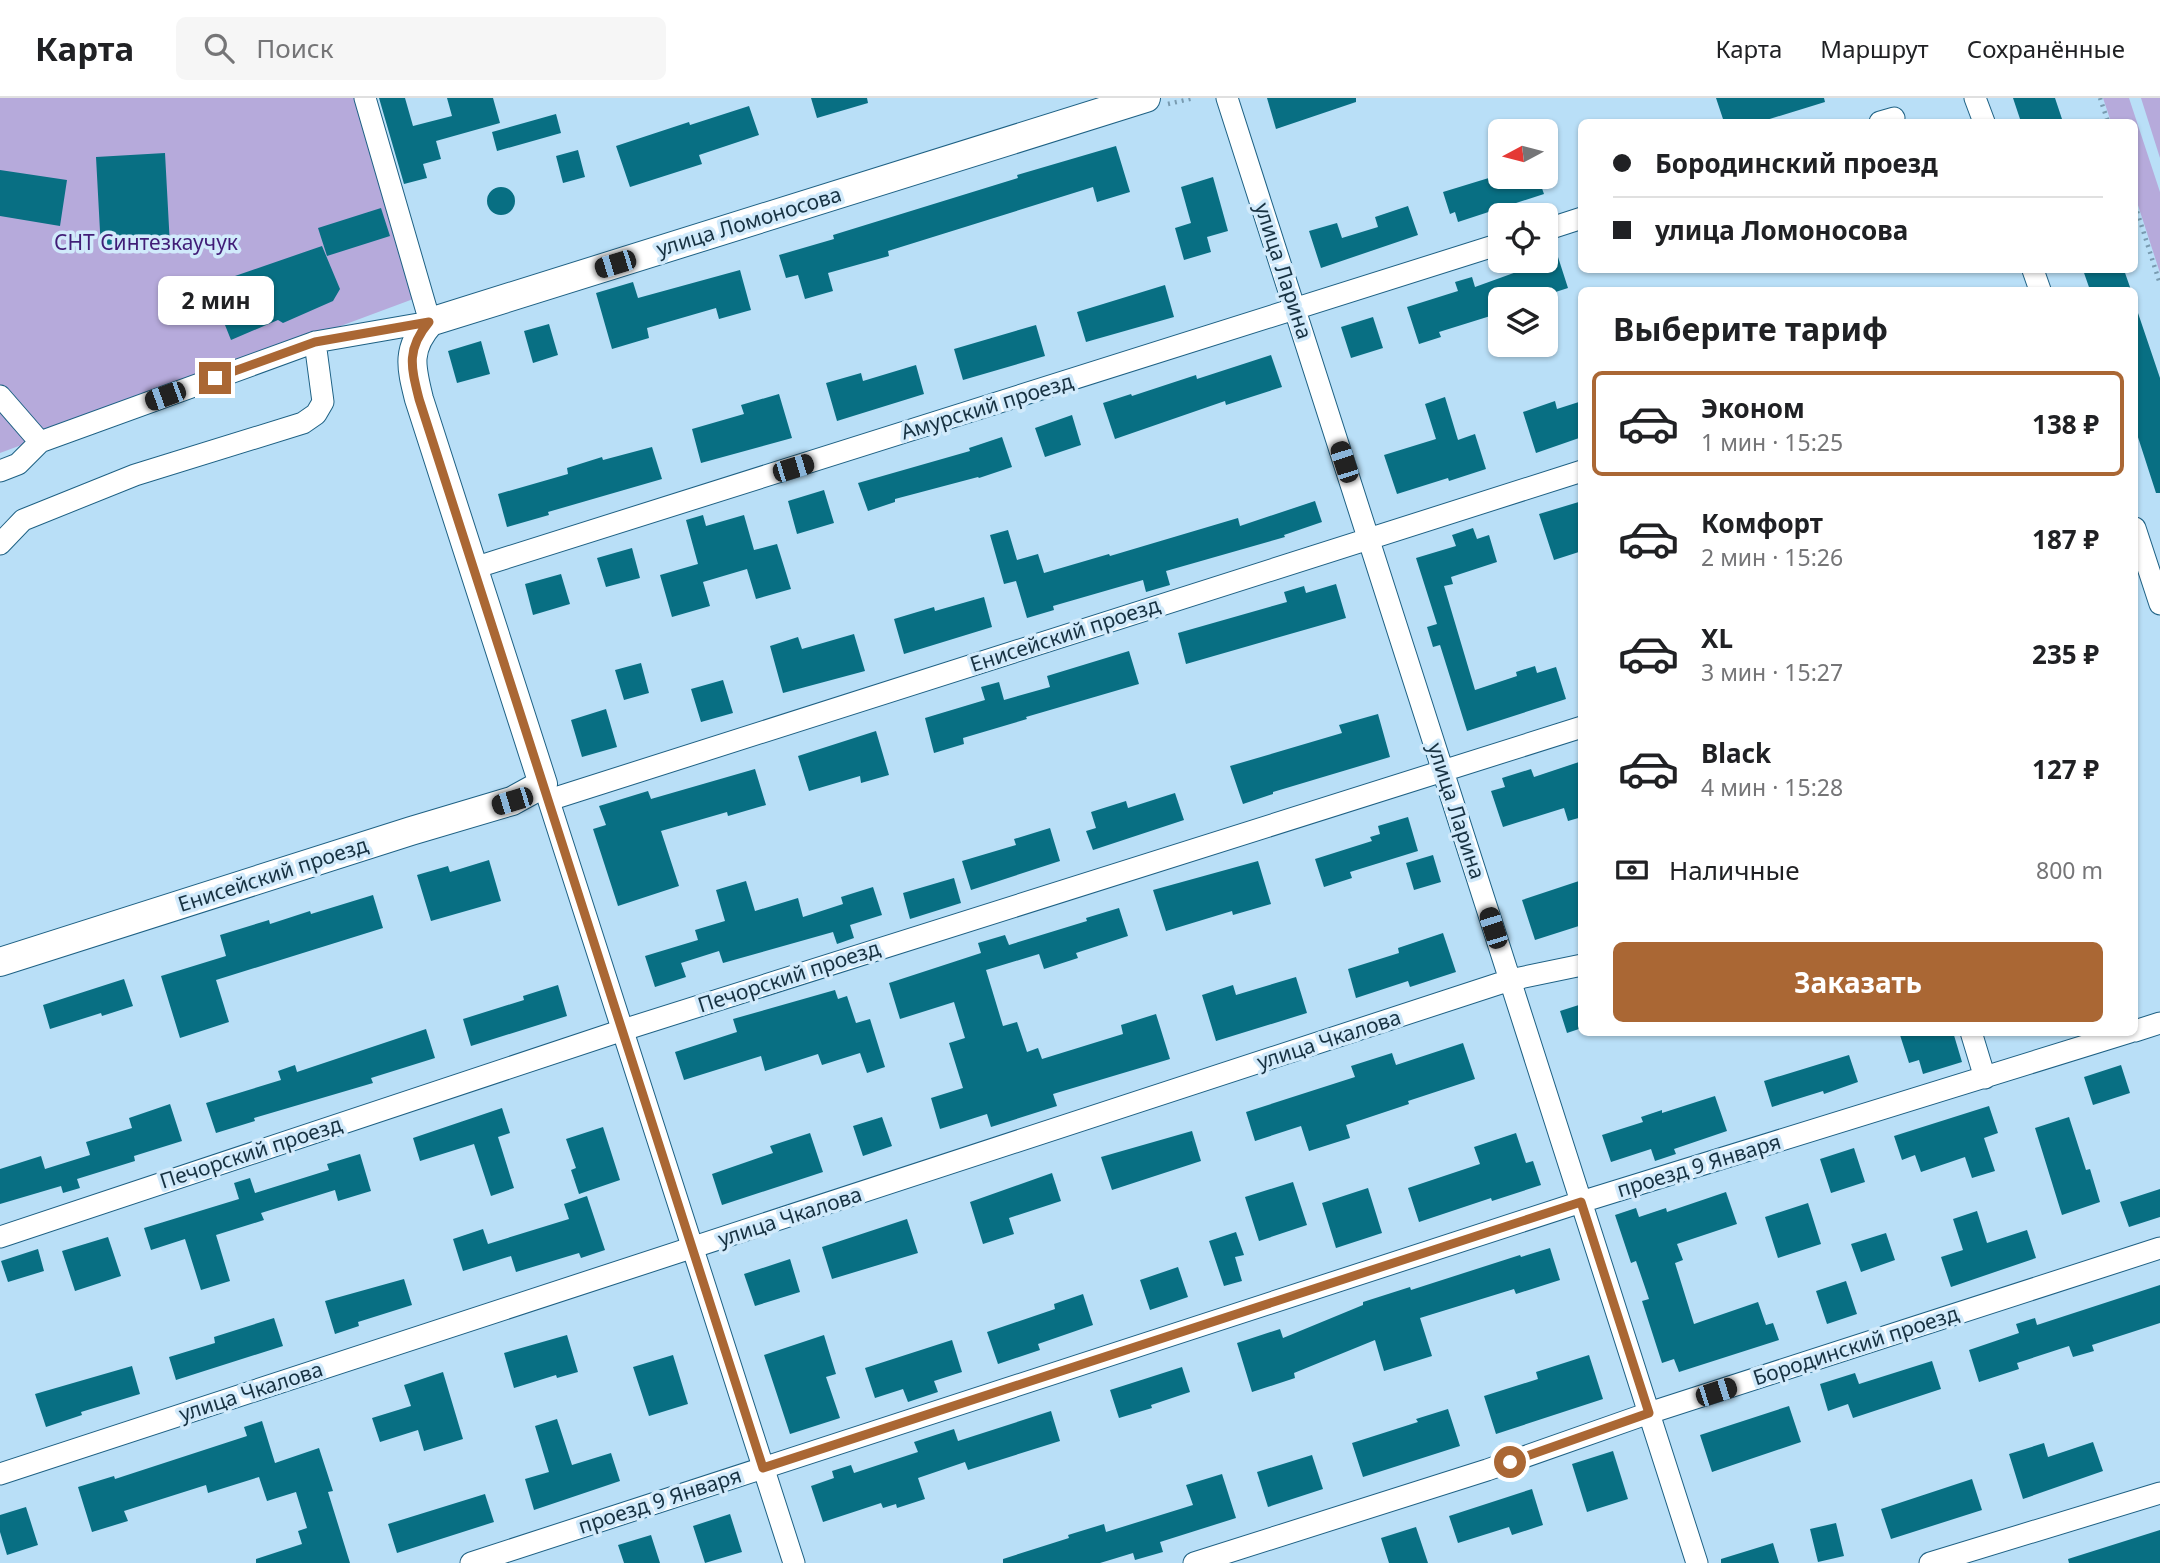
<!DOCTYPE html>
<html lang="ru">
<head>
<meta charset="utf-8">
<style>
  body { margin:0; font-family:"Noto Sans",sans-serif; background:#f6f6f6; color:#202124; height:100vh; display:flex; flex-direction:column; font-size:26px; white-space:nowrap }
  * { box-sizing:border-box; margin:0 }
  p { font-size:23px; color:#757577 }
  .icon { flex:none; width:38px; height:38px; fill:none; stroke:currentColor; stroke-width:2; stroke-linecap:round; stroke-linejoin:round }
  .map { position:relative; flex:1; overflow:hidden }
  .drawer { position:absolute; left:1578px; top:189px; width:560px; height:749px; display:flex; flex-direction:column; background:#fff; border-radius:10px; box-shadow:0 2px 5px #0004 }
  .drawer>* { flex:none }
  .guide { position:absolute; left:1578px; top:21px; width:560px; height:154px; border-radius:10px; box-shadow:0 2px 5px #0004; display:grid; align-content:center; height:154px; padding:0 35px; background:#fff }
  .needle { width:46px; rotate:263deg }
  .fabs { position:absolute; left:1488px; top:21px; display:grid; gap:14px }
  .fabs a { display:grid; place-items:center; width:70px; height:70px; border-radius:10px; background:#fff; box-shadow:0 2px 5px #0004; font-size:35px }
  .end { position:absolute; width:32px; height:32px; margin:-16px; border:9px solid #aa6734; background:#fff; box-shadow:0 0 0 4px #fff }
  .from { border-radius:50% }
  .bubble { position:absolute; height:49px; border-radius:10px; background:#fff; box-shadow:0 2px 5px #0004; font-size:23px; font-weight:700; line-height:49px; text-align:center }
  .car { position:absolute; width:21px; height:42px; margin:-21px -10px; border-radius:9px; box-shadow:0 0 5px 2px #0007; background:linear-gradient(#222 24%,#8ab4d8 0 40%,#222 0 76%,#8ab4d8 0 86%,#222 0) }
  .guide b { display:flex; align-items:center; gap:24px; height:66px; font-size:26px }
  .guide b+b { border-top:2px solid #e0e0e0 }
  .guide i { width:18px; height:18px; background:#202124 }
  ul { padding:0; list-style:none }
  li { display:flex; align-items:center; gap:21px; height:105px; margin:0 14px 10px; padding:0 21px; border:4px solid transparent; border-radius:10px }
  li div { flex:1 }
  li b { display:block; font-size:26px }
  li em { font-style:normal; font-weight:700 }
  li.selected { border-color:#aa6734 }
  li>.icon { width:63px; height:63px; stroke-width:1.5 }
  h2 { padding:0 35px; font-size:32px; line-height:84px }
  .pay { display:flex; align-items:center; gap:18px; height:77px; padding:0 35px; font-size:26px }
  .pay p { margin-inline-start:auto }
  .cta { display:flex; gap:14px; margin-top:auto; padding:14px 35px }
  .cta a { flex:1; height:80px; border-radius:10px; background:#aa6734; color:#fff; font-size:28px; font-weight:700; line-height:80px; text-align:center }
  header { display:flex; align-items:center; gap:42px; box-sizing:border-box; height:98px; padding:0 35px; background:#fff; border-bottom:2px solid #e0e0e0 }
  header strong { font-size:33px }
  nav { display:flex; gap:38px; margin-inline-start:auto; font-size:24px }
  .search { width:490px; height:63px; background:#f6f6f6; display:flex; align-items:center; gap:18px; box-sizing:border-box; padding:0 24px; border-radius:10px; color:#757577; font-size:26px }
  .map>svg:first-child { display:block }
  .green { fill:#b6aadb }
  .building { fill:#086f83 }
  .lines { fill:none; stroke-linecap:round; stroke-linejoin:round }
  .minor-casing { stroke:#1e6184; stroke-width:23 }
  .major-casing { stroke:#1e6184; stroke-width:30 }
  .path { stroke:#799bb0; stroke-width:4.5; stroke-dasharray:2 5; stroke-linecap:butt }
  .minor { stroke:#fff; stroke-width:21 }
  .major { stroke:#fff; stroke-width:28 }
  .route { stroke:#aa6734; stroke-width:9 }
  .labels { text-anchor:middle; stroke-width:7; stroke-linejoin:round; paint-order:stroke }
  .street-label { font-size:21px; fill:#173242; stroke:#d1eafb }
  .park-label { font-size:21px; fill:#411d77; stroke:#d1eafb }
</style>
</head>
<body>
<header>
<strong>Карта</strong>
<div class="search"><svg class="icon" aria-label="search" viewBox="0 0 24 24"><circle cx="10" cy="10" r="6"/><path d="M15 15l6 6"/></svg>Поиск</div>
<nav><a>Карта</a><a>Маршрут</a><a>Сохранённые</a></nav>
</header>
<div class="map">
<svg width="2160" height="1465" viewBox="0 0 2160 1465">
  <rect width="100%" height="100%" fill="#b9dff7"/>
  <path class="green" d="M0,0H364L424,197L0,355Z
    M2103,0H2129L2160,94V175L2135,98V24H2111Z
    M2141,0H2160V60Z"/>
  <path class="building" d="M379,0H405L413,28L452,18L447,0H493L500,25L436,43L441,61L423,66L427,80L404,86Z
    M811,0H867L868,5L817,20Z
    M1267,0H1356V4L1276,31Z
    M1716,0H1824L1825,4L1760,24H1724Z
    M2013,0H2055L2063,24H2021Z
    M749,8L759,37L699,57L702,66L630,89L616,48L689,24L690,27Z
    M556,16L561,35L497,53L492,34Z
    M1116,48L1130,94L1097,104L1093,89L888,153L889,158L828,175L833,193L805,201L798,177L786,180L779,157L834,141L833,137L1018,80L1017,77Z
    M578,52L585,79L563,85L556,58Z
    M165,55L170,148L101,152L96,59Z
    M0,72L67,82L60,128L0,118Z
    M1213,79L1228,133L1207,139L1211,154L1184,162L1175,130L1191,125L1181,89Z
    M1492,79H1538L1544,96L1458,124L1455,114L1450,116L1443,94Z
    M487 103a14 14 0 1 1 28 0a14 14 0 1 1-28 0Z
    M1408,108L1418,137L1321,170L1309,133L1337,125L1342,140L1378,129L1375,119Z
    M381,110L390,138L327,158L318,130Z
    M322,148L340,191L333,203L283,225L278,222L231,242L209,187Z
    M1558,159L1568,190L1534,201H1500V215L1439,234L1441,239L1419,246L1407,209L1458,193L1455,184L1472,179L1475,189Z
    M740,172L751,212L719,221L716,210L647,230L649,240L612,251L596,195L633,184L638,200Z
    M2083,172H2124L2131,192H2090Z
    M1165,187L1174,219L1086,244L1077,214Z
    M2138,215L2160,280V395H2156L2135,330V216Z
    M1373,219L1383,250L1351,260L1341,229Z
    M549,226L558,257L533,265L524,233Z
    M1036,227L1045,258L963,282L954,251Z
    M481,243L490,276L457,285L448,253Z
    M1271,257L1282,289L1226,307L1225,303L1115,341L1103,305L1131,296L1132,298L1196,277L1197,281Z
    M916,267L924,296L837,323L826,285L861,275L863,283Z
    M779,296L792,340L701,365L692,331L744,316L741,307Z
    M1445,299L1458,342L1475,336L1486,371L1449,383L1448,380L1397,396L1384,357L1436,341L1425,306Z
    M1555,303L1557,311L1582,303V339L1536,355L1523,314Z
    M1072,317L1081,347L1045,359L1035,330Z
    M1002,339L1012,369L979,380L978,379L895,401V404L868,413L858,385L970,353L969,350Z
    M652,349L662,381L548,414L549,417L507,429L498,396L568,376L567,370L602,359L603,362Z
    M824,392L834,425L797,436L788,403Z
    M1315,403L1322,424L1284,437L1285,439L1166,473L1170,487L1146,494L1143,482L1053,508L1054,512L1027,520L1016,483L1004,486L990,437L1008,432L1017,462L1038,456L1044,475L1109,456L1110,458L1238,420L1240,428Z
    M1582,403V453L1554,462L1539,416Z
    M703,417L706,428L744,417L754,452L777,446L791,491L756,501L747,471L703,484L710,508L672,519L660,477L698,466L686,422Z
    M1473,430L1477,441L1489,437L1497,464L1451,479L1453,486L1444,488L1475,592L1517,578L1516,574L1535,568L1537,575L1556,569L1566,601L1467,633L1440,547L1433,549L1427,529L1437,526L1416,460L1456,448L1452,437Z
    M632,450L640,480L606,489L597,460Z
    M561,476L570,506L533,517L525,486Z
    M1336,486L1346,520L1186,566L1178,535L1287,504L1284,494L1304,488L1306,495Z
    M984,499L992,529L904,556L894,521L934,509L935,513Z
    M854,536L865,573L783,595L770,548L798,539L802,551Z
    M1129,553L1139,586L1026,619L1027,621L963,640L964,646L934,655L925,620L985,602L981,589L999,584L1004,602L1050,589L1047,578Z
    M641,565L649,595L624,602L615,572Z
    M723,582L733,615L701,624L691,591Z
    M606,611L617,649L582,659L571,622Z
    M1378,616L1390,659L1273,694V696L1243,706L1230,668L1342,635L1339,627Z
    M876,633L889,677L861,685L860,678L809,693L798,658Z
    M1582,663V719L1568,723L1564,710L1503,729L1491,693L1505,689L1502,680L1531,671L1534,679Z
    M755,671L766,707L728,718L727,714L661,733L679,788L618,808L593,731L606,727L599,708L648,693L651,701Z
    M1175,695L1184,722L1093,752L1086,733L1096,730L1091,714L1126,703L1128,710Z
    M1408,719L1418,753L1350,774L1352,780L1324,789L1315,761L1372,743L1370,739L1380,736L1378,728Z
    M1050,730L1060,763L971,792L962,763L1016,747L1014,741Z
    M1433,757L1441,784L1414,792L1406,765Z
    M489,762L501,803L431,823L417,777L448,768L450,774Z
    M1258,763L1271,806L1233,817L1232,813L1166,833L1153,792Z
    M954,780L961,805L910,821L903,795Z
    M1582,782V827L1535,842L1522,802Z
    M746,783L755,813L798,800L803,819L843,806L841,799L873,789L882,817L850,827L854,840L837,846L833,834L723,865L719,853L681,865L686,879L655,889L645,858L698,842L695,832L725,823L716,792Z
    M373,797L383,830L216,882L229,924L180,940L161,878L226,858L220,837L269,822L270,826L310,813L311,816Z
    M1119,810L1128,838L1076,855L1078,860L1044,871L1039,856L986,872L1003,928L1017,924L1027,954L1038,950L1042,961L1123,936L1121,927L1156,916L1170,961L1053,996L1057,1008L991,1029L987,1016L940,1031L931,1000L963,990L949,945L965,940L954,904L900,921L889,885L981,855L978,845L1005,837L1009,847L1087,823L1086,820Z
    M1443,835L1456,874L1410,889L1408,883L1356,900L1348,871L1399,855L1398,850Z
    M1296,879L1307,915L1216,943L1202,897L1233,887L1236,897Z
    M124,881L133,908L102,918L101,915L50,931L43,907Z
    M558,887L567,918L471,948L463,921L524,902L523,898Z
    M835,892L838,901L847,898L856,925L870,921L885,969L867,975L860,955L822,967L818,956L765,973L761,958L684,982L675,954L737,934L733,921Z
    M1582,906V930L1567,935L1560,913Z
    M426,931L435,960L371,980L373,985L254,1020L255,1023L216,1035L206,1005L281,982L278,973L295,967L297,974Z
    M1899,934H1953L1962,964L1923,976L1919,962L1909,965Z
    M1463,945L1475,981L1408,1003L1409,1006L1346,1027L1350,1040L1309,1053L1301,1028L1255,1043L1246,1014L1355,979L1351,968L1392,955L1396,967Z
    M1849,957L1858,984L1824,996L1823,993L1772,1009L1764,983Z
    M2121,967L2130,995L2093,1007L2084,979Z
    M1715,998L1727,1033L1674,1051L1676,1056L1655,1063L1651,1051L1611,1064L1602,1037L1643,1024L1641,1019L1662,1012V1015Z
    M170,1006L182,1043L134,1058L135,1063L77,1081L80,1090L63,1095L61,1088L0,1106V1071L41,1058L45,1071L90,1057L86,1044L132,1030L129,1020Z
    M1989,1008L1998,1035L1984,1040L1995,1073L1972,1080L1965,1059L1921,1074L1915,1057L1902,1062L1894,1038Z
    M502,1010L510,1035L498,1039L514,1090L491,1098L474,1046L420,1063L413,1040Z
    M882,1019L892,1048L863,1058L853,1028Z
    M2069,1019L2086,1072L2090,1071L2100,1104L2062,1117L2035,1030Z
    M603,1029L620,1082L579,1096L571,1072L576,1070L566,1041Z
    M1192,1033L1201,1063L1112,1092L1101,1059Z
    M810,1035L823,1074L722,1107L712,1076L773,1055L770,1048Z
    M1516,1035L1526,1065L1533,1063L1541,1087L1492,1103L1491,1100L1419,1124L1408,1090L1480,1066L1474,1049Z
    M1854,1050L1865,1084L1831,1095L1820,1061Z
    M360,1056L371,1093L338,1103L335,1092L261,1115L264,1122L216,1137L230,1183L201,1192L185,1141L151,1152L144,1130L239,1101L234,1085L250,1080L255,1095L329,1072L327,1066Z
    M1052,1075L1061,1103L1009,1120L1014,1136L983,1146L970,1104Z
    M1293,1084L1307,1127L1259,1143L1245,1099Z
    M1368,1090L1382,1135L1336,1150L1322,1105Z
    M2160,1091V1119L2129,1129L2120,1104Z
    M1726,1094L1737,1126L1677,1146L1683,1162L1675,1165L1694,1226L1758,1204L1766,1227L1773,1225L1779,1242L1679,1274L1674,1261L1662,1265L1642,1203L1649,1201L1636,1163L1631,1165L1615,1117L1636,1110L1639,1119L1666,1110L1667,1114Z
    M587,1098L605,1152L581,1160L579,1155L516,1174L511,1158L463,1173L453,1141L483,1131L488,1146L569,1121L564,1106Z
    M1808,1105L1821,1146L1778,1160L1765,1119Z
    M1977,1113L1987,1145L2027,1132L2036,1160L1951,1189L1941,1159L1963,1152L1953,1121Z
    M907,1121L918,1155L832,1181L822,1149Z
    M1236,1134L1244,1157L1235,1159L1242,1183L1224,1188L1209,1143Z
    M1886,1135L1895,1162L1861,1174L1851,1146Z
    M108,1139L121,1178L75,1193L62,1153Z
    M1550,1150L1560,1182L1516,1196L1514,1191L1420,1220L1432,1258L1384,1273L1375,1242L1294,1275L1295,1280L1252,1294L1237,1245L1280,1231L1283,1240L1363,1207V1204L1410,1189L1411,1192L1520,1157L1521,1159Z
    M38,1151L44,1173L8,1184L1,1163Z
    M790,1161L800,1194L755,1208L744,1176Z
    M1178,1169L1188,1199L1150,1212L1140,1182Z
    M404,1181L412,1207L358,1224L359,1228L335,1236L325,1203Z
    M1846,1183L1857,1216L1827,1226L1816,1193Z
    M2160,1187V1225L2092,1247L2094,1253L2073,1259L2069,1248L2017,1265L2019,1271L1979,1284L1969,1252L2019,1235L2016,1226L2035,1220L2037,1227Z
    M1083,1196L1093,1227L1038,1246L1040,1252L998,1266L987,1234L1055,1211L1054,1206Z
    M274,1220L283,1248L176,1282L169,1259L215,1245L214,1239Z
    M567,1237L578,1274L557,1280L556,1277L514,1290L504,1255Z
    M824,1237L836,1276L826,1279L840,1320L790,1336L764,1257Z
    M952,1242L962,1274L934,1283L938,1294L908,1304L903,1291L875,1300L865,1270Z
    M673,1257L688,1306L649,1318L633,1269Z
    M1589,1257L1603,1301L1496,1336L1484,1298L1538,1281L1536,1274Z
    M1932,1263L1941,1291L1853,1320L1848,1306L1828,1313L1820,1286L1855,1275L1859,1286Z
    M132,1268L140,1296L81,1314L82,1317L46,1329L35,1296Z
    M1182,1269L1190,1294L1151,1307L1152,1310L1119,1320L1110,1292Z
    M443,1274L463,1341L424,1353L418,1332L380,1344L372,1320L411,1308L404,1287Z
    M1789,1308L1801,1344L1712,1374L1700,1337Z
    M1448,1311L1460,1348L1363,1379L1352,1345L1418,1324L1416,1321Z
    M1051,1313L1060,1343L968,1372L965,1364L918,1380L925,1401L897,1410L896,1406L883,1410L881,1405L823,1424L811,1388L834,1380L832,1373L851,1367L854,1375L918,1354L914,1344L954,1331L958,1343Z
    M557,1321L572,1367L611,1355L620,1383L534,1412L525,1381L549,1374L535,1328Z
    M262,1323L275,1365L319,1350L333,1393L328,1394L350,1465H256V1461L302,1446L298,1433L307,1430L296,1394L267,1403L259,1379L208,1395L206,1387L124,1413L128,1423L92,1434L78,1389L114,1378L115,1381L247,1338L244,1329Z
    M2093,1344L2103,1373L2023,1401L2009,1356L2044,1345L2048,1359Z
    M1613,1353L1628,1401L1587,1414L1572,1366Z
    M1312,1357L1323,1391L1268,1409L1257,1374Z
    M1222,1376L1236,1420L1160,1444L1163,1454L1135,1462L1133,1455L1100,1465H1003V1461L1069,1440L1068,1437L1104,1426L1106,1434L1193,1407L1186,1387Z
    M1972,1381L1982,1412L1891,1441L1881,1411Z
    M1532,1391L1543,1427L1512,1437L1509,1429L1458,1445L1449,1418Z
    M485,1396L494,1424L397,1455L388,1426Z
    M26,1409L38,1447L7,1457L0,1434V1417Z
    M730,1416L742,1454L705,1465L693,1428Z
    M1836,1425L1844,1458L1818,1464L1810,1431Z
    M1416,1429L1428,1465H1389L1381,1440Z
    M2160,1432V1465H2069L2068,1461Z
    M651,1437L660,1465H624L618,1447Z
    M1773,1445L1779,1465H1721V1461Z"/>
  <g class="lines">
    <defs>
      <path id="minor" d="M1227,0L1697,1465
        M1975,0L1984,24
        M1880,24L1894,20
        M1545,132L1582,120
        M2033,172L2040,192
        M0,298L40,344
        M0,373L18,366L40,344L315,244L430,224L365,0
        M2135,430L2160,506
        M0,446L23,422L135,377L303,325L316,316L323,304L315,244
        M474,470L1500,146
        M545,691L794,1465
        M549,702L1582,373
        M2135,933L2160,925
        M1971,934L1985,980
        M0,1139L623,932L1582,629
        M0,1376L1510,882L1582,867
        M471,1465L1581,1104L2130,934
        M1194,1465L1487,1372L1649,1315L2160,1150
        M1930,1465L2160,1395"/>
      <path id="major" d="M0,864L411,733L512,703L543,686L419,301C411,269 406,251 430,224L1146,0"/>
    </defs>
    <use href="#minor" class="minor-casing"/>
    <use href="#major" class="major-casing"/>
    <path class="path" d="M2100,0L2108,24
      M1168,6L1194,0
      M2135,107L2160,186"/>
    <use href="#minor" class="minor"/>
    <use href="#major" class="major"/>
  </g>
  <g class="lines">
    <path class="route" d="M215,280L315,244L429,224C406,251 411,269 419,301L763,1370L1581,1104L1649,1315L1510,1364"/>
  </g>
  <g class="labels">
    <g class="street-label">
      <text transform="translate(749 124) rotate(-17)" y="7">улица Ломоносова</text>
      <text transform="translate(1283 173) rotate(72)" y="7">улица Ларина</text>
      <text transform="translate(987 309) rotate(-17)" y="7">Амурский проезд</text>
      <text transform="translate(1065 537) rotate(-18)" y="7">Енисейский проезд</text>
      <text transform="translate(1456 713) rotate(72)" y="7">улица Ларина</text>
      <text transform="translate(273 777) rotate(-18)" y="7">Енисейский проезд</text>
      <text transform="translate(789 879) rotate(-18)" y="7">Печорский проезд</text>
      <text transform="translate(1329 942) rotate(-18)" y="7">улица Чкалова</text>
      <text transform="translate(251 1055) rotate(-18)" y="7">Печорский проезд</text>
      <text transform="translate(1699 1068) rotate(-17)" y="7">проезд 9 Января</text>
      <text transform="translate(790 1119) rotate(-18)" y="7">улица Чкалова</text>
      <text transform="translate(1856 1248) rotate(-18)" y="7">Бородинский проезд</text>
      <text transform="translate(251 1294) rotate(-18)" y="7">улица Чкалова</text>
      <text transform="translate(660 1403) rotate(-18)" y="7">проезд 9 Января</text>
    </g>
    <g class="park-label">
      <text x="146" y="152">СНТ Синтезкаучук</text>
    </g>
  </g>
</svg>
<div class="fabs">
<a><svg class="needle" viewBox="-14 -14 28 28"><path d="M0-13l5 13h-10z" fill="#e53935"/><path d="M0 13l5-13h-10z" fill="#757577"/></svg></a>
<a><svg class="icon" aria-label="locate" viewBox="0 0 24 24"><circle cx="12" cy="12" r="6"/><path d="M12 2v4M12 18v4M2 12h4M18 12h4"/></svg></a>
<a><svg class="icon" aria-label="layers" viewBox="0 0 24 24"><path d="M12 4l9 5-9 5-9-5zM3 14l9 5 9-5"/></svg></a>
</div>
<i class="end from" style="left:1510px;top:1364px"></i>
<i class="end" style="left:215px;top:280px"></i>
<div class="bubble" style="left:158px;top:178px;width:116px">2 мин</div>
<i class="car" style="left:615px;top:166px;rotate:253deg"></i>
<i class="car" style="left:165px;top:298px;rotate:250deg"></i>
<i class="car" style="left:1344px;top:364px;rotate:342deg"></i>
<i class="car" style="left:793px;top:370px;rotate:73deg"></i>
<i class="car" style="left:512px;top:703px;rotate:253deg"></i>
<i class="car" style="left:1493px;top:830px;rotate:342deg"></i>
<i class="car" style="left:1716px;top:1294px;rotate:72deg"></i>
<div class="guide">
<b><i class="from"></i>Бородинский проезд</b>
<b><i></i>улица Ломоносова</b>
</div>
<section class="drawer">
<h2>Выберите тариф</h2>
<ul>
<li class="selected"><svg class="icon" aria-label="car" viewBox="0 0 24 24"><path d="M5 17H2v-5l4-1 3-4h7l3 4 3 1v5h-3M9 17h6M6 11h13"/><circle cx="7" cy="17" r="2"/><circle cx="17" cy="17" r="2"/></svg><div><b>Эконом</b><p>1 мин · 15:25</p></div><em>138 ₽</em></li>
<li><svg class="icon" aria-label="car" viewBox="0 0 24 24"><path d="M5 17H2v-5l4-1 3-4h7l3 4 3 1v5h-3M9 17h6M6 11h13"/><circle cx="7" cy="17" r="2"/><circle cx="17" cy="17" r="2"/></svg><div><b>Комфорт</b><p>2 мин · 15:26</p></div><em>187 ₽</em></li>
<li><svg class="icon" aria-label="car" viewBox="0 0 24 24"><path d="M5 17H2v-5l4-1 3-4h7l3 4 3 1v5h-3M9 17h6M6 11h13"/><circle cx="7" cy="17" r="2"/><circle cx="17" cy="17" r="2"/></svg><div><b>XL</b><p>3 мин · 15:27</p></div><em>235 ₽</em></li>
<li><svg class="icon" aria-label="car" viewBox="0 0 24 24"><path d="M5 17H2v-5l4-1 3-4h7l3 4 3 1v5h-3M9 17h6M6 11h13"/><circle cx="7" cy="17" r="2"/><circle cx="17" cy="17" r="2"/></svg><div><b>Black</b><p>4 мин · 15:28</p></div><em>127 ₽</em></li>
</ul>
<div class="pay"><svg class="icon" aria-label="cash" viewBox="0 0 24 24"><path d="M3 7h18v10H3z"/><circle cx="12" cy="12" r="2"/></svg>Наличные<p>800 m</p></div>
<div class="cta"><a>Заказать</a></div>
</section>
</div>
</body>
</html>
